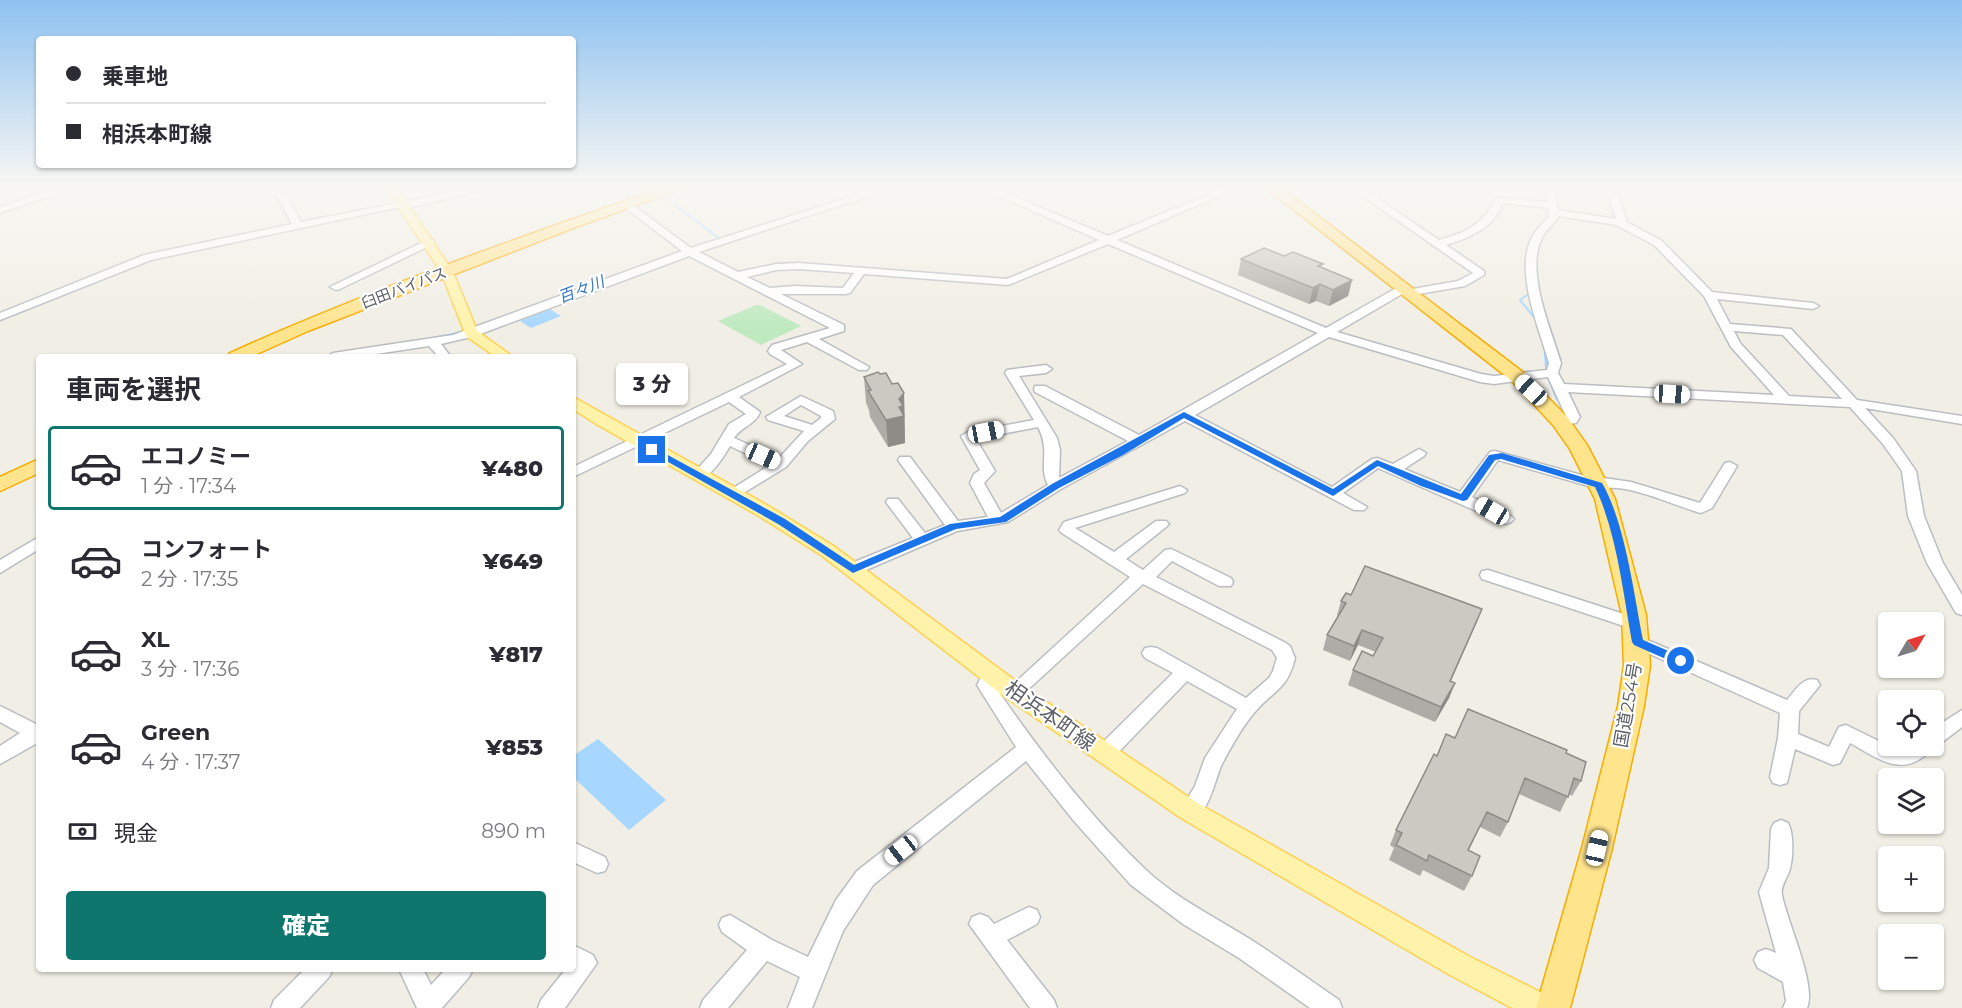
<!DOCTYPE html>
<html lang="ja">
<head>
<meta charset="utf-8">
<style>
  body { margin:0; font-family:Montserrat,"Noto Sans JP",sans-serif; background:#f7f7f7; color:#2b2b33; height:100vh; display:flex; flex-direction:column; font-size:22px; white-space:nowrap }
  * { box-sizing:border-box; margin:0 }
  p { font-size:20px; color:#7c7c81 }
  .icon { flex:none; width:33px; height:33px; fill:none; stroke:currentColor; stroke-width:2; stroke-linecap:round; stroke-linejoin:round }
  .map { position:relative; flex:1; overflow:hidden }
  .sheet { position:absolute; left:36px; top:354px; width:540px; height:618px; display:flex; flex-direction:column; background:#fff; border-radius:6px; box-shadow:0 2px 4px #0004 }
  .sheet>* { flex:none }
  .hud { position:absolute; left:36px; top:36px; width:540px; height:132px; border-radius:6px; box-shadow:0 2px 4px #0004; display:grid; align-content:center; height:132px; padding:0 30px; background:#fff }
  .needle { width:39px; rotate:52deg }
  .fabs { position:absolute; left:1878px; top:612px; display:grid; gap:12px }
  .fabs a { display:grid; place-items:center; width:66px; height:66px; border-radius:6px; background:#fff; box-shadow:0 2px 4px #0004; font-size:30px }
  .end { position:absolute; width:27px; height:27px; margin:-14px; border:8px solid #1a73e8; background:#fff; box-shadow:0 0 0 3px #fff }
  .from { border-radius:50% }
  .bubble { position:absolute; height:42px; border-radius:6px; background:#fff; box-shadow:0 2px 4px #0004; font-size:20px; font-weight:800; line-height:42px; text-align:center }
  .car { position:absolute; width:18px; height:36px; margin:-18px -9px; border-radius:8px; box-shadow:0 0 4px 2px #0007; background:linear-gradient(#fff 24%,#345 0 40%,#fff 0 76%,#345 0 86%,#fff 0) }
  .hud b { display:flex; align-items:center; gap:21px; height:57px; font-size:22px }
  .hud b+b { border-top:2px solid #e1e1e2 }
  .hud i { width:15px; height:15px; background:#2b2b33 }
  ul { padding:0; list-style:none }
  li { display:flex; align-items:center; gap:18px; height:84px; margin:0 12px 9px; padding:0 18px; border:3px solid transparent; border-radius:6px }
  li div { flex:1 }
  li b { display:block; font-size:22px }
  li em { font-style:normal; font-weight:800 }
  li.on { border-color:#0f766e }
  li>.icon { width:54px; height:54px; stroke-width:1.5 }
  h2 { padding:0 30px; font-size:27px; line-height:72px }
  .pay { display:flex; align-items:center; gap:15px; height:66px; padding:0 30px; font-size:22px }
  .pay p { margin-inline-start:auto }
  .action { display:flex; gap:12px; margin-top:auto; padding:12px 30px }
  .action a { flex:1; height:69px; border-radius:6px; background:#0f766e; color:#fff; font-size:24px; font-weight:800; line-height:69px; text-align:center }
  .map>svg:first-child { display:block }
  .green { fill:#bfeac0 }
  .water { fill:#a7d7ff }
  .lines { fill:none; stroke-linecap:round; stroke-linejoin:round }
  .stream-far1 { stroke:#a7d7ff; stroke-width:2 }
  .stream { stroke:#a7d7ff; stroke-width:3 }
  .minor-casing { stroke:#babdc2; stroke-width:3 }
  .major-casing { stroke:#ffd150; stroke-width:3 }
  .highway-casing { stroke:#f6ad00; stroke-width:3 }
  .minor { fill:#fff; fill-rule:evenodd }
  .major { fill:#fff3ac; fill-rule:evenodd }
  .highway { fill:#ffe48e; fill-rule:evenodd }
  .wall { fill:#afaca7 }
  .shaded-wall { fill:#8f8c88 }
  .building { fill:#ccc8c2; stroke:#8f8c88; stroke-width:1.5 }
  .route { fill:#1a73e8 }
  .labels { text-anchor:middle; stroke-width:4.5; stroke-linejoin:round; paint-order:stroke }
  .far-street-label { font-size:15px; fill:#5d6167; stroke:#fff }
  .far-water-label { font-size:16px; font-style:italic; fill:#3876bc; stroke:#fff }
  .street-label { font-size:18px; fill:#5d6167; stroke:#fff }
  .near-street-label { font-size:21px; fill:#5d6167; stroke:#fff }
</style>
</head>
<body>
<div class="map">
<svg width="1962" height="1008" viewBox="0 0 1962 1008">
  <rect width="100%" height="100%" fill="#f1eee5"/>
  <path class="green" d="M756,305H760L801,326L761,345L718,321Z"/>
  <path class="water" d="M550,309L561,316L531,328L520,321Z
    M598,739L666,800L629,830L573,777V756Z"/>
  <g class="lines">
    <path class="stream-far1" d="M1601,188L1608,196L1615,217
      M670,201L720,239L719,241
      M636,268L682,251
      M1528,284C1524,265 1525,247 1536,231
      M1529,291L1530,293L1520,300L1538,322"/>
    <path class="stream" d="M435,338L460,333
      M1545,349L1547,374
      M318,357L333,355
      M1550,381L1557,399"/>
    <defs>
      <path id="minor" d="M60,188H75L0,213V207Z
        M473,188H492L404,209L400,207L151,260L0,320V313L144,255L292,224L277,195L279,193H285L301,222Z
        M878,188H893L699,252L738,272L776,264L799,263L1007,279L1099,240L981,188H994L1108,236L1224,188H1237L1117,240L1326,328L1398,287H1406L1407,290L1458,281L1473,273L1351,188H1362L1439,240C1468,232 1482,225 1496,198L1547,202L1545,188H1555L1558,210L1616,219L1606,188H1616L1626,219L1625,221L1662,241L1712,292L1813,303L1819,306L1813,309L1717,299L1730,324L1791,329L1857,400L1962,416V424L1865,408L1893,438L1916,471L1924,516L1943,563L1962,595V615L1956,613L1927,563L1908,516L1902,471L1883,444L1850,407L1568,392L1580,417L1576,423L1560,425L1553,421L1555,418L1566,416L1548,377L1494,384L1480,382L1329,337L1195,415L1332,487L1372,459L1377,458L1393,464L1419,449L1426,453L1424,456L1404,469L1460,492L1490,452L1495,451L1592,478L1597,477L1631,482L1700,503L1725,463L1730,462L1737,466L1712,508L1701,513C1672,505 1627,482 1599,489L1498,460L1472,497L1511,516L1514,519L1511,522L1506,524L1378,468L1343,493L1367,507L1364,510H1354L1185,421L1061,489L1008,522L957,531L859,573H847L845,569L847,565L913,538L886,502L888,499H898L925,533L945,525L898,460L900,457H910L958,521L988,517L970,483L974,474L980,470L961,436L968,432L1034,420L1005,373L1007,370L1046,365L1052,369L1046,373L1019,376L1057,438L1060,450L1059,478L1128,441L1035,392L1034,389L1035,386H1045L1139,435L1318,333L1108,244L1008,285L864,274L850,293L846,294H781L844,325V331L819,339L869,367L867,370H859L807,342L781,350L802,364L739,397L760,412C756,424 741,427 734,438L779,458L804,431L768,420L766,417L801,396L833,411L835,419L808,441L786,467L732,500L725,495L727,492L770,465L730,446C723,458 711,477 698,480L691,476L711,454L729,424L746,414L729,402L573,477V467L787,364L770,354L768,351L772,345L830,328L689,256L475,336L441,344L451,357H439L429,346L356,357H327L333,353L453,335L682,251L628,210V206H634L691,248ZM1503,203L1548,208L1549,216C1543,223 1536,230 1532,237C1514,272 1539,327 1549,363L1547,370L1494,376L1481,374L1337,332L1402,294L1407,296L1465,286L1484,275V271L1446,245C1469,238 1494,228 1503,203ZM1559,216L1616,225L1654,245L1704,296L1731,347L1774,395L1564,384L1558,373L1561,363C1551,329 1525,271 1542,238C1546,230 1554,223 1559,216ZM799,269L854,273L843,288L795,286L770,288L747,277L776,270ZM1734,331L1783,335L1842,399L1789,396L1740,343ZM801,405L821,416V418L812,425L784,416ZM1038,427C1051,451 1038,467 1048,485L1001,513L984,483L995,471L976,439Z
        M429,239L433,240V244L340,289L336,290L330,287Z
        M1180,486L1187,490L1185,493L1075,528L1114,552L1156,521H1166L1169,524L1166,527L1126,559L1143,570L1165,550L1171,549L1231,578L1233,582L1231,586H1219L1172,561L1156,577L1284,642L1290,646L1295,658C1287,691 1273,690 1254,713C1242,727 1231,747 1222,764C1214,780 1208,826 1183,817L1180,811L1195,786L1205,758L1237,709L1187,681L1111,760L1104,762L1097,760L1094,754L1097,748L1173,673L1145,658L1142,653L1145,648L1151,647L1157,648L1246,698L1269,678L1273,671L1277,658L1272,650L1143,584L1021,696L1015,698L1009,696L1006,691L1130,577L1062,533L1059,530L1064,522Z
        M39,537V549L0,573V560Z
        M1488,570L1642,620L1645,624L1642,628L1636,630L1482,579L1480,575L1482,571Z
        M1638,636L1787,700C1796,690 1803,676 1817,680L1820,685L1799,711L1798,734L1829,747L1839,727L1846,725L1895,749L1910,746H1934C1930,752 1926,755 1920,759C1896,775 1871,754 1850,743L1840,763L1833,765L1795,749L1787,783L1780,785L1773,783L1770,777L1778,738L1780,713L1632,646L1629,642L1632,638Z
        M991,668L997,670L1000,675L995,685L998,691C1042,754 1090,817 1146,870C1178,900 1219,919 1256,943C1284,961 1311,981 1339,1000L1342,1008H1310L1239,958L1183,924L1131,885L1074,821L1026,761L873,885L843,931L812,1008H788L800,977L767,961L728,1008H700L703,1000L747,950L722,932L719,925L722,918L730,915L772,940L808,957L836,900L857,871L1016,747L977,685L985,670Z
        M0,706L36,724L39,723V742L0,764V746L20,733L0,722Z
        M1962,710V727L1941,743L1934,745V728Z
        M1781,820L1788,823C1794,834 1793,857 1790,869C1788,877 1780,886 1782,895C1787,922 1817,985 1807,1008H1783L1786,1001L1783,982L1758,968L1754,960L1758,952L1766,949L1776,953L1759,892L1769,868L1771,829L1774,823Z
        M573,842L605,857L608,864L605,871L597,873L573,862Z
        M1029,907L1037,910L1040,917L1037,924L1007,940L1054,1000L1057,1008H1030L969,924L972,917L980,914L988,917L994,924Z
        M573,945L593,955L597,963L565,1008H538L541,1000L566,969H573Z
        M305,969H333L329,977L300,1008H271L274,1000Z
        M399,969H423L431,985L446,969H473L469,977L442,1008H417Z"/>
      <path id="major" d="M386,188H397L453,272L477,331L513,357H496L466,336L441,272Z
        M573,397L772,508L835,547L1017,682L1199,804L1470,957L1552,998L1556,1008H1512L1450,975L1181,818L1001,694L821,555L759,516L598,425L573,409Z"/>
      <path id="highway" d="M663,188H683L576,227L308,331L250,357H227L230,353C370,290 517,238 663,188Z
        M1266,188H1281L1524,373L1567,417L1587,445L1615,499L1646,615L1650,665L1644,706L1612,848L1570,1008H1536L1582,848L1618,706L1624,665L1622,615L1595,499L1570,449L1553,425L1512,381Z
        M39,459V473L0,491V477Z"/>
    </defs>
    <use href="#minor" class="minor-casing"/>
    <use href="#major" class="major-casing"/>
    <use href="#highway" class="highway-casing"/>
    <use href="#minor" class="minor"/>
    <use href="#major" class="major"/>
    <use href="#highway" class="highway"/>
  </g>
  <path class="wall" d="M1284,256L1322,268L1352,280L1348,296L1329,306L1316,301L1309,304L1238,275L1241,259Z
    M880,374L904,393L905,443L888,447L870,417L869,410L866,403L864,377Z
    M1351,595L1476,624L1451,681L1455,683L1449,698L1435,722L1348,685L1353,670L1373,656L1376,652L1358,645L1350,661L1323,650L1327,635L1338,616L1337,615L1341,601Z
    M1455,738L1566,753L1581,781L1572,796L1569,794L1560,812L1519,794L1508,822L1500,837L1480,827L1469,850L1472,876L1464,891L1423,870L1420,876L1389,860L1394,848L1390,845L1396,830L1437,756Z"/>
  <path class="shaded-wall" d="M1352,280L1348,296L1329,306L1333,290Z
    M1320,284L1316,301L1309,304L1313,288Z
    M904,393L905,443L888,447L886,420Z
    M1482,609L1476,624L1444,696L1450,681Z
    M1362,630L1358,645L1350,661L1354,646Z
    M1455,683L1449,698L1435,722L1441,707Z"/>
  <path class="building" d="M1264,248L1284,256L1293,252L1323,264L1318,266L1352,280L1333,290L1320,284L1313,288L1241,259Z
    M878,372L880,374L886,373L892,384L898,383L904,393L899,399L903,406L899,407L904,416L886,420L868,391L871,390L864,377Z
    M1365,566L1482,609L1450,681L1455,683L1441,707L1353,670L1362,651L1373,656L1383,638L1362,630L1354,646L1327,635L1346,603L1341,601L1346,593L1351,595Z
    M1468,709L1567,750L1566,753L1586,762L1581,781L1574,778L1568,797L1525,778L1508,822L1487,812L1468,850L1480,856L1472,876L1429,855L1427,861L1396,845L1402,833L1396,830L1434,754L1437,756L1446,734L1455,738Z"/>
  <linearGradient id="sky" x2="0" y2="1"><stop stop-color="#8ec2f1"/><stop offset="0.57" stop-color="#f9f7f3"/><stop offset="1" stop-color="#f9f7f3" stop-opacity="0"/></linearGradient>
  <rect width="1962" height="330" fill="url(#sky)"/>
  <path class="route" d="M1184,412L1333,489L1377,460L1461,494L1489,455L1502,453L1602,483C1625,522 1634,595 1643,640L1685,658L1687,661L1681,666L1677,664L1634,645L1632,642C1623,593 1617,533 1595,487L1501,459L1495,460L1467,500L1463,501L1421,486L1378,466L1333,496L1184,418L1123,455L1059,488L1006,522L956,529L853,573L778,524L647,450L655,448L785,519L854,565L950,524L1000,517L1052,484Z"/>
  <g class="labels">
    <g class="far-street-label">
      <text transform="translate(404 288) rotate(-21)" y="5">臼田バイパス</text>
    </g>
    <g class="far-water-label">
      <text transform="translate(581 289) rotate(-21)" y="6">百々川</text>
    </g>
    <g class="street-label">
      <text transform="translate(1628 705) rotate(-80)" y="6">国道254号</text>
    </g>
    <g class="near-street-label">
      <text transform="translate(1050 716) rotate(35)" y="7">相浜本町線</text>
    </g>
  </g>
</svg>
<div class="fabs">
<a><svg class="needle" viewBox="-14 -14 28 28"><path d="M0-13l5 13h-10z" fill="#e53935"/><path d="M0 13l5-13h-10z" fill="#7c7c81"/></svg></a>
<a><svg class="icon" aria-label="locate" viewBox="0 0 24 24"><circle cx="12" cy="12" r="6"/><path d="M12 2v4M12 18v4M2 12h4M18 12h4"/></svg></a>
<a><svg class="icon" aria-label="layers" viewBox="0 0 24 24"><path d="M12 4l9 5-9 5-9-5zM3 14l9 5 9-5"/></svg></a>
<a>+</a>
<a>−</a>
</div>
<i class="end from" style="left:1681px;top:661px"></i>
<i class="end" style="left:652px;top:450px"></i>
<div class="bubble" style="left:616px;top:363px;width:72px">3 分</div>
<i class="car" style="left:1531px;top:390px;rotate:313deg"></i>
<i class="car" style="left:1672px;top:394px;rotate:93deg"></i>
<i class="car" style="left:986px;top:432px;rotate:79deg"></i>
<i class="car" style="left:763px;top:456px;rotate:114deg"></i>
<i class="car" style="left:1492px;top:511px;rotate:300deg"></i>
<i class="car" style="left:1597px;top:848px;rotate:13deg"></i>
<i class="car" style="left:901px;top:850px;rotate:232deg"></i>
<div class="hud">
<b><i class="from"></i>乗車地</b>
<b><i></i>相浜本町線</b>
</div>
<section class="sheet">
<h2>車両を選択</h2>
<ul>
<li class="on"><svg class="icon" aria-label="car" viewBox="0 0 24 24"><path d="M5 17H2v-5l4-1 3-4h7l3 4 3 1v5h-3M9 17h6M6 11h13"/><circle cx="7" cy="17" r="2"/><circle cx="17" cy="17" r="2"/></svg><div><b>エコノミー</b><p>1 分 · 17:34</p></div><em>¥480</em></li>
<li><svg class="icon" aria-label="car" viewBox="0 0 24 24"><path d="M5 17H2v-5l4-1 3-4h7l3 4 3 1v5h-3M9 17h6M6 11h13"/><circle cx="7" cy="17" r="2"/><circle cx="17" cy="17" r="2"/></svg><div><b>コンフォート</b><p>2 分 · 17:35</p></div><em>¥649</em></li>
<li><svg class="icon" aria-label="car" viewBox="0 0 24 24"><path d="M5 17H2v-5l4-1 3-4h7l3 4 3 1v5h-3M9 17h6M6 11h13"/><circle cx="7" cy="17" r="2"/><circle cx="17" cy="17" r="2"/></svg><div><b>XL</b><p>3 分 · 17:36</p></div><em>¥817</em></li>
<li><svg class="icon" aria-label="car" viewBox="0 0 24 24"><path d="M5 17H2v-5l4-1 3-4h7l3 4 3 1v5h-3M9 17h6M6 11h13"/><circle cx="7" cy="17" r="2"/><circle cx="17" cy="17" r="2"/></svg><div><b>Green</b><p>4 分 · 17:37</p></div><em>¥853</em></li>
</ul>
<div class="pay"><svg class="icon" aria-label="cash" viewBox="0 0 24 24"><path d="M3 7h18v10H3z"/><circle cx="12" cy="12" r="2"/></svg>現金<p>890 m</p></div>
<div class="action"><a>確定</a></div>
</section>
</div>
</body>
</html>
